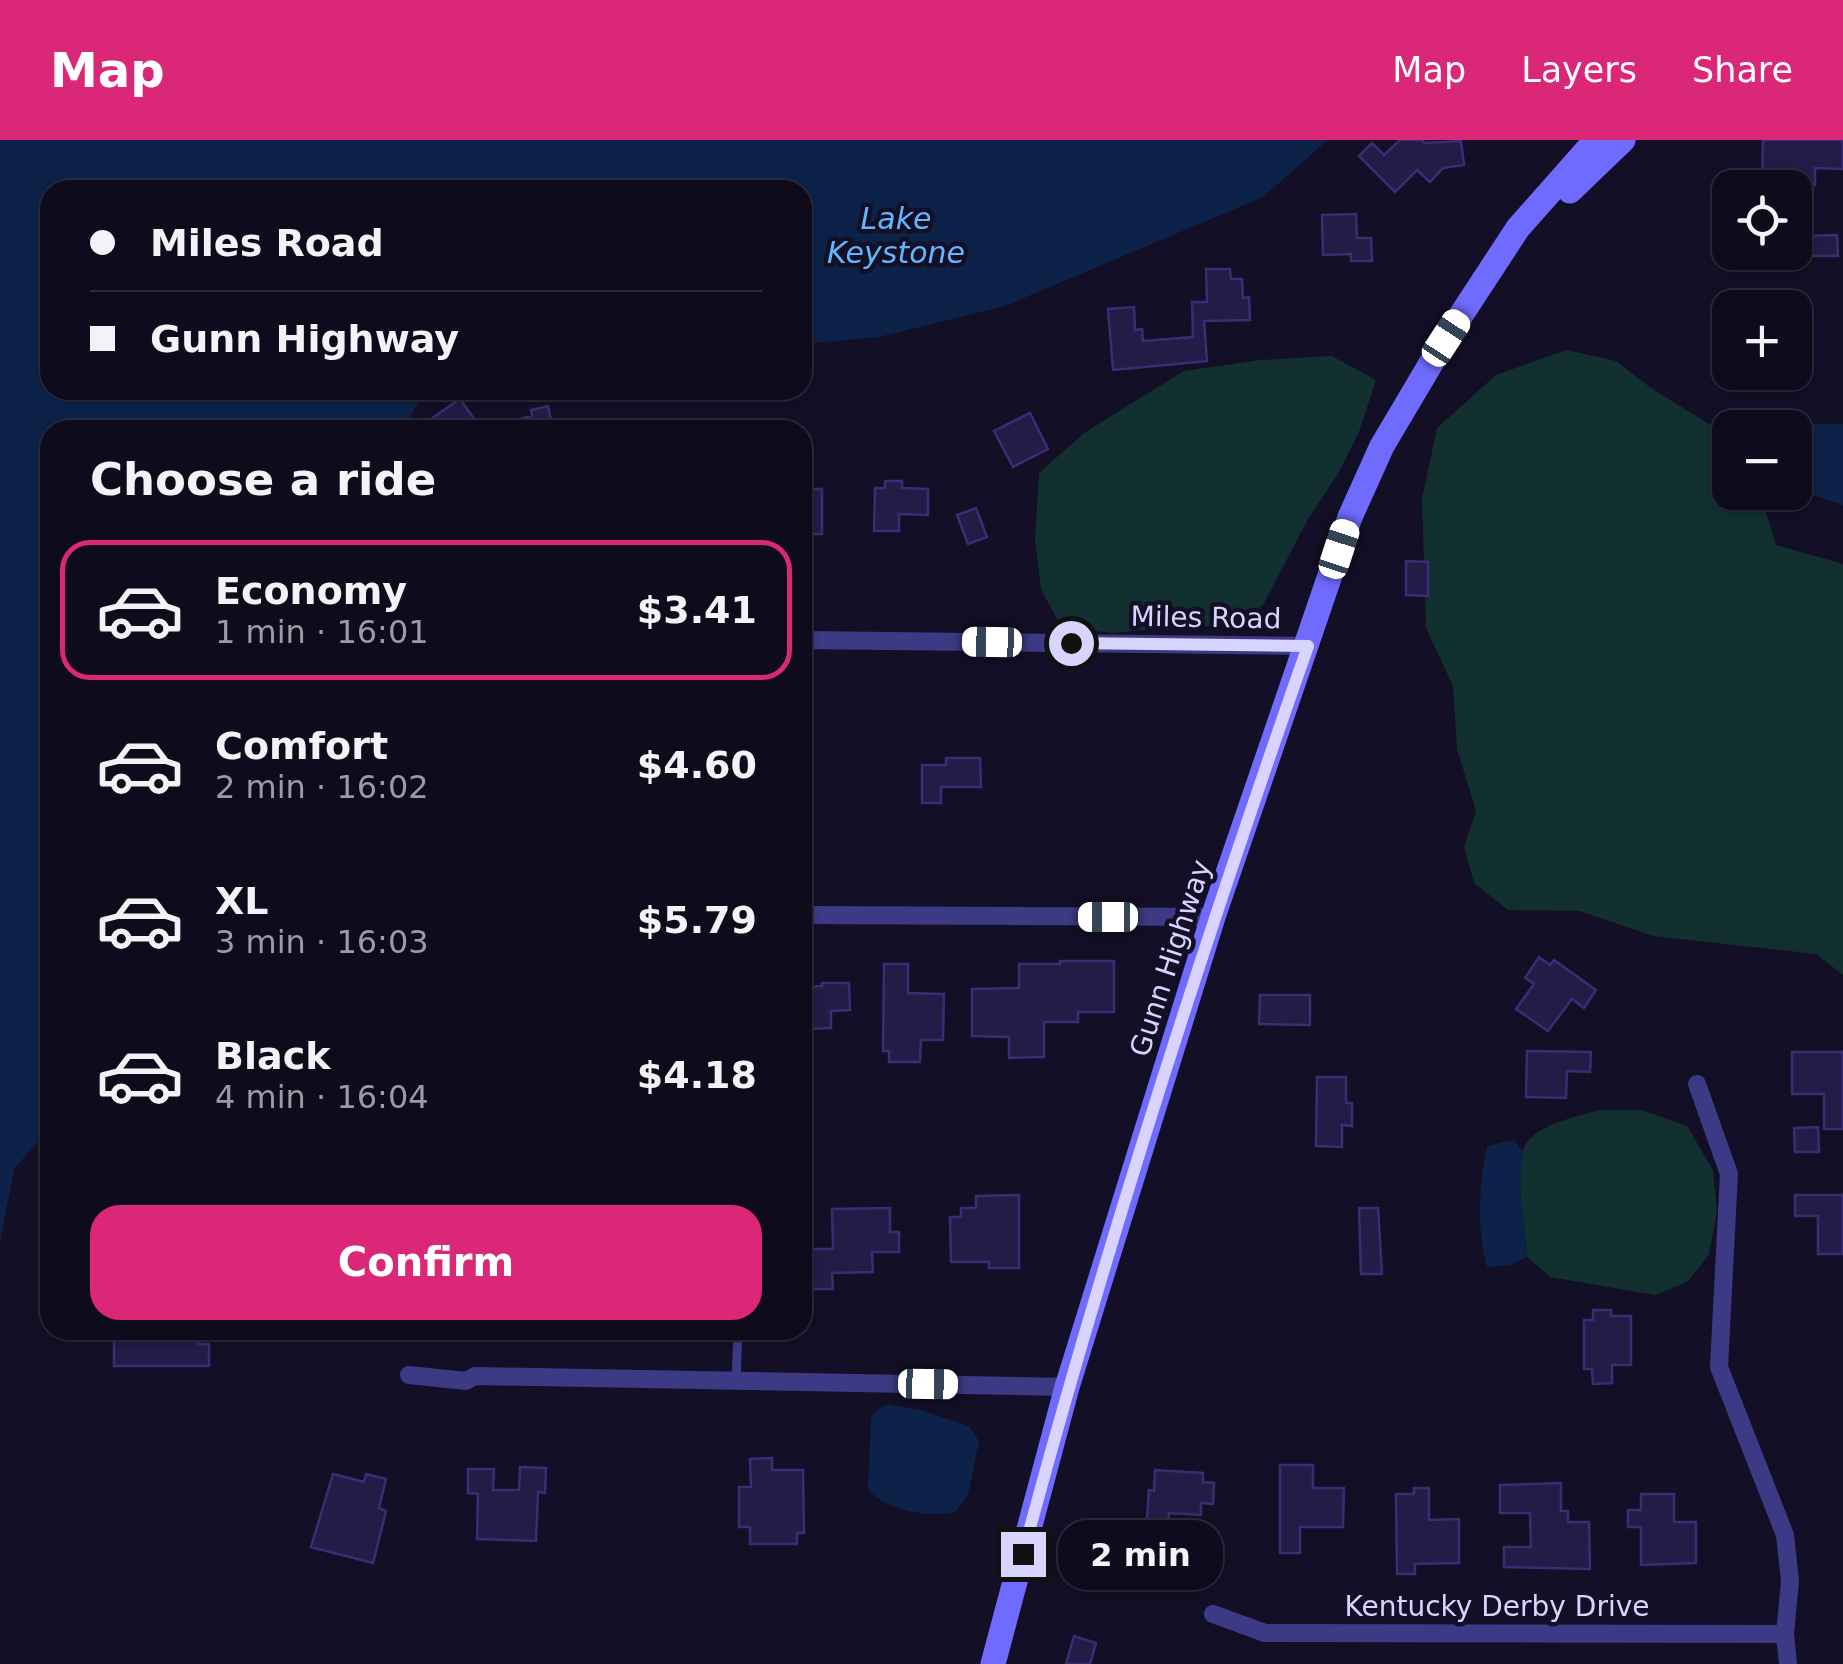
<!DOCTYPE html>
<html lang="en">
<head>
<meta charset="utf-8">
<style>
  body { margin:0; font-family:"DejaVu Sans",sans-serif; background:#1c1929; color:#f1f3f6; height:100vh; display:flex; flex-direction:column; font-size:38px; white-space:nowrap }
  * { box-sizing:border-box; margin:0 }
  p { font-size:32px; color:#9b9ba3 }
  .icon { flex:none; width:55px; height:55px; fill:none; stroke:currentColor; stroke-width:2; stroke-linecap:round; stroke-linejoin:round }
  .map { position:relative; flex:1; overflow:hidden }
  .side { position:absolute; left:40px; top:280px; width:772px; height:920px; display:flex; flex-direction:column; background:#0e0b1c; border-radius:30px; box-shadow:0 2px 8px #0004,0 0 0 2px #2e2b3b }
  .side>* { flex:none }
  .top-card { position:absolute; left:40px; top:40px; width:772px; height:220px; border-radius:30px; box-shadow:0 2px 8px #0004,0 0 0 2px #2e2b3b; display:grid; align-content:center; height:220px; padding:0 50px; background:#0e0b1c }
  .buttons { position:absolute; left:1712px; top:30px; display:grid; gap:20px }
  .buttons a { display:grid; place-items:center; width:100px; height:100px; border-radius:20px; background:#0e0b1c; box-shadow:0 2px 8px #0004,0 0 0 2px #2e2b3b; font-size:50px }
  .end { position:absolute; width:45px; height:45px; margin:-22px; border:12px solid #d9d4ff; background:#111; box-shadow:0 0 0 5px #111 }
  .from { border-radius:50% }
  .bubble { position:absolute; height:70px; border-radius:30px; background:#0e0b1c; box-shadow:0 2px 8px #0004,0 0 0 2px #2e2b3b; font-size:32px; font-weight:600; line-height:70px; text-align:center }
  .car { position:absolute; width:30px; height:60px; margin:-30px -15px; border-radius:12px; box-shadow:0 0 8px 2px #0007; background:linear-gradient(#fff 24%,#345 0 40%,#fff 0 76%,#345 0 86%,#fff 0) }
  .top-card b { display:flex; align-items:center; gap:35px; height:95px; font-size:38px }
  .top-card b+b { border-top:2px solid #2e2b3b }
  .top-card i { width:25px; height:25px; background:#f1f3f6 }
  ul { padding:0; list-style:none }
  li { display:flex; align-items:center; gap:30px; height:140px; margin:0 20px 15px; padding:0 30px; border:5px solid transparent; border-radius:30px }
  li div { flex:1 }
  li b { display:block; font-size:38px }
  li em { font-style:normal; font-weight:600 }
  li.selected { border-color:#db2777 }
  li>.icon { width:90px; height:90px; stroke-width:1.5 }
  h2 { padding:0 50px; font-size:45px; line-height:120px }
  .primary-button { display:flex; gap:20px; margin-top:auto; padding:20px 50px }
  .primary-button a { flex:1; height:115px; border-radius:30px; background:#db2777; color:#fff; font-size:40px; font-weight:600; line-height:115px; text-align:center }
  header { display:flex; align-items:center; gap:60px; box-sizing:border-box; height:140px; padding:0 50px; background:#db2777; color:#fff }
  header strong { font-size:48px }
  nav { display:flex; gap:55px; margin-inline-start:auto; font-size:35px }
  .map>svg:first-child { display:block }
  .green { fill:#12302f }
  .water { fill:#0c2248 }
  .building { fill:#241b47; stroke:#3b2d73; stroke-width:2.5 }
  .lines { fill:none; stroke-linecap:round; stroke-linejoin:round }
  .lane { stroke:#3d3a85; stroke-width:9 }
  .street { stroke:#3d3a85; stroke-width:18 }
  .secondary { stroke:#6f6bff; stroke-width:25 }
  .route { stroke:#d9d4ff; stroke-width:12 }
  .labels { text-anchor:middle; stroke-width:9; stroke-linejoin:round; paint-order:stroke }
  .street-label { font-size:28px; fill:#d9d4ff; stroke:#130f26 }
  .water-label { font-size:30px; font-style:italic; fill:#62b6ff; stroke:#130f26 }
</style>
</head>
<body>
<header>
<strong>Map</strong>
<nav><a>Map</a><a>Layers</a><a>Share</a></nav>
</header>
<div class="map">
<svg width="1843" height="1524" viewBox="0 0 1843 1524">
  <rect width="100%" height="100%" fill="#130f26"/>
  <path class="green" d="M1566,210L1616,221L1651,248L1730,297V352L1760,353L1776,405L1843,424V835L1816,814L1653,796L1580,771L1508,770L1474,743L1464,707L1476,671L1457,609L1453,546L1426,488L1422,359L1437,288L1496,235Z
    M1332,216L1376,240L1359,292L1339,332L1307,381L1263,465L1233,487L1188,486L1112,493L1062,487L1041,450L1035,400L1039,333L1084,293L1184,231L1261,220Z
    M1599,970H1642L1687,986L1713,1030L1717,1071L1709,1115L1687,1142L1655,1155L1550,1137L1527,1117C1526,1091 1511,1021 1528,1001C1545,982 1576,977 1599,970Z"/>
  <path class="water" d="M0,0H1328L1263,57L1005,166L879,197L803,204L802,50H50V250H425L403,290H50V988L14,1029L0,1103Z
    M1797,284H1843V365L1807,353L1795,337Z
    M1514,1000L1523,1012L1520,1050L1527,1117L1510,1125L1487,1127C1476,1088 1479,1046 1487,1006Z
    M887,1264L921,1270L969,1286L979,1301L968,1355L955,1372C927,1378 889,1371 868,1350L871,1276Z"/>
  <path class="building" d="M1400,0H1421L1425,3L1461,1L1464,25L1443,28L1430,42L1417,30L1395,52L1359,16L1372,3L1384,15Z
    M1763,0H1843V29L1815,28V45L1762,44Z
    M1356,74L1357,98H1371L1372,121H1351V114L1323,115L1322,75Z
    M1837,95L1838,116H1802V96Z
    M1206,129H1230L1231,139H1242L1243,158L1249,157L1250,180L1204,181L1207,221L1113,230L1108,169L1134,167L1135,190L1142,189L1143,201L1193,197L1192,162H1207Z
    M460,259L482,290H434L428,281Z
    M548,266L553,290H494V285L532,276L531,270Z
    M1030,273L1048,309L1013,327L994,291Z
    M885,341H902V348L928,349V375L899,374V391H874L875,348H885Z
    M802,349H822V394H802Z
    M976,368L987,397L968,404L957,375Z
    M1406,421L1428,422V456L1406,455Z
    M946,618H980L981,647H941V663H922V625H946Z
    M1539,817L1550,825L1554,820L1596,850L1584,868L1572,859L1548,891L1516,869L1534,844L1525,838Z
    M1060,821H1114V872H1078V882H1044V917L1009,918V897L972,896V849L1019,848V824H1060Z
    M884,824H908V853L944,854L943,900H921L920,922H889V911H883Z
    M822,843H849L850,870L831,871V888L802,889V847L822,846Z
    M1260,855H1310V885L1259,884Z
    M1527,911L1591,912L1590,932L1567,931L1566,958L1526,957Z
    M1792,912H1843V989H1824V954H1792Z
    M1317,937H1346V963H1352V986L1342,985V1007L1316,1006Z
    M1818,987L1819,1012H1795L1794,988Z
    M1019,1055V1128H989V1122H951L950,1077H961V1068H976V1056Z
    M1795,1055H1843V1114H1818V1076H1795Z
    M890,1068V1092H899V1112H872L873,1132L832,1133L833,1149H811L810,1109H833L832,1069Z
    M1359,1068H1378L1382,1134H1361Z
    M1593,1170H1611V1176H1631V1225H1612V1243L1593,1244L1592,1229H1584V1180H1593Z
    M114,1190H198V1204H209V1226H114Z
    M772,1318V1330H803L804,1393H797V1404H750V1387H739V1347H751L750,1319Z
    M1280,1325H1313V1348H1344L1343,1387H1300V1413H1280Z
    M520,1327L546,1328L545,1353L538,1352L536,1401L477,1399L478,1354L468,1353V1329H494L493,1350H519Z
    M1155,1330L1203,1333V1342L1214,1343L1213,1364L1201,1363V1375L1169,1373L1167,1406L1145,1405L1149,1350L1154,1351Z
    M333,1334L364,1342L366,1334L386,1339L379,1368L386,1371L373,1423L311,1407Z
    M1561,1343V1371H1568V1382H1589L1590,1429L1504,1427V1407H1531L1530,1373H1500V1345Z
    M1414,1348H1429V1380L1459,1379V1423L1415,1424V1434H1397L1396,1354H1414Z
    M1641,1354H1674V1382H1696V1423L1641,1425V1387H1628V1370H1641Z
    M1074,1496L1096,1503L1090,1524H1066Z"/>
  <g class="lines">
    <path class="lane" d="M736,1241L738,1190"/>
    <path class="street" d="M802,500L1308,506
      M802,775L1213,777
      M1697,944L1729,1034L1719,1227L1785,1395L1790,1441L1785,1494L1788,1524
      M409,1235L466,1241L475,1236L1067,1247
      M1213,1474L1265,1493L1785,1494"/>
    <path class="secondary" d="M1570,51L1623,0
      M993,1524L1067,1247L1213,777L1350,377L1382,306L1446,198L1518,88L1596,0"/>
  </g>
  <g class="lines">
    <path class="route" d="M1023,1414C1105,1107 1203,805 1308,506L1071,503"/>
  </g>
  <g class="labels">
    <g class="street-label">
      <text transform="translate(1206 477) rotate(1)" y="10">Miles Road</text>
      <text transform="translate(1170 818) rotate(-72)" y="10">Gunn Highway</text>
      <text x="1497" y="1476">Kentucky Derby Drive</text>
    </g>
    <g class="water-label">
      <text x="896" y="89">Lake<tspan x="896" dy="34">Keystone</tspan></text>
    </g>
  </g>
</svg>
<div class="buttons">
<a><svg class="icon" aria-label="locate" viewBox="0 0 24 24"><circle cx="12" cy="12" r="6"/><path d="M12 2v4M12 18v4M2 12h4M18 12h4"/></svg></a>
<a>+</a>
<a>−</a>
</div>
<i class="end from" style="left:1071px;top:503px"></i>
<i class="end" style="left:1023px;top:1414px"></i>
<div class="bubble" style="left:1058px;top:1380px;width:165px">2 min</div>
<i class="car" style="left:1446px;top:198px;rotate:33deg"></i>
<i class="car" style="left:1339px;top:409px;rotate:18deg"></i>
<i class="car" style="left:992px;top:502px;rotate:271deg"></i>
<i class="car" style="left:1108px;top:777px;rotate:270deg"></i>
<i class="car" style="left:928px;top:1244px;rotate:91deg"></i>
<div class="top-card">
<b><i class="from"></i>Miles Road</b>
<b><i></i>Gunn Highway</b>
</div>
<section class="side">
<h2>Choose a ride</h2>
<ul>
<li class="selected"><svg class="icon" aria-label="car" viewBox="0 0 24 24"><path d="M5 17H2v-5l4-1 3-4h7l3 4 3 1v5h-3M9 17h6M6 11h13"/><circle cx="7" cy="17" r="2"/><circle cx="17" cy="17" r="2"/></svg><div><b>Economy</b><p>1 min · 16:01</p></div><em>$3.41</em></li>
<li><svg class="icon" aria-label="car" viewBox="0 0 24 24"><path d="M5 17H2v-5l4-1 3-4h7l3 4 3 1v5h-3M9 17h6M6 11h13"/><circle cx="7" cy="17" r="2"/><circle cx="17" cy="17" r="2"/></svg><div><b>Comfort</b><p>2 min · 16:02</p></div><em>$4.60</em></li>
<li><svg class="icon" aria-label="car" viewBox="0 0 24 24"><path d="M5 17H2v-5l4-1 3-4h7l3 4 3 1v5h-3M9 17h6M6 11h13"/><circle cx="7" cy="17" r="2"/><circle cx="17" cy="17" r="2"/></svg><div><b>XL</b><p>3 min · 16:03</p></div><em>$5.79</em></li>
<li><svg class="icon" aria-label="car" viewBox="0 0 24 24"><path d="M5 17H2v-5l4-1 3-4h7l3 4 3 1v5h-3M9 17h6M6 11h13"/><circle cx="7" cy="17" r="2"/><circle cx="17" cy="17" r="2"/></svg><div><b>Black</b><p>4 min · 16:04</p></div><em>$4.18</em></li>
</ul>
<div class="primary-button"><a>Confirm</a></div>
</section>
</div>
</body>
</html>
